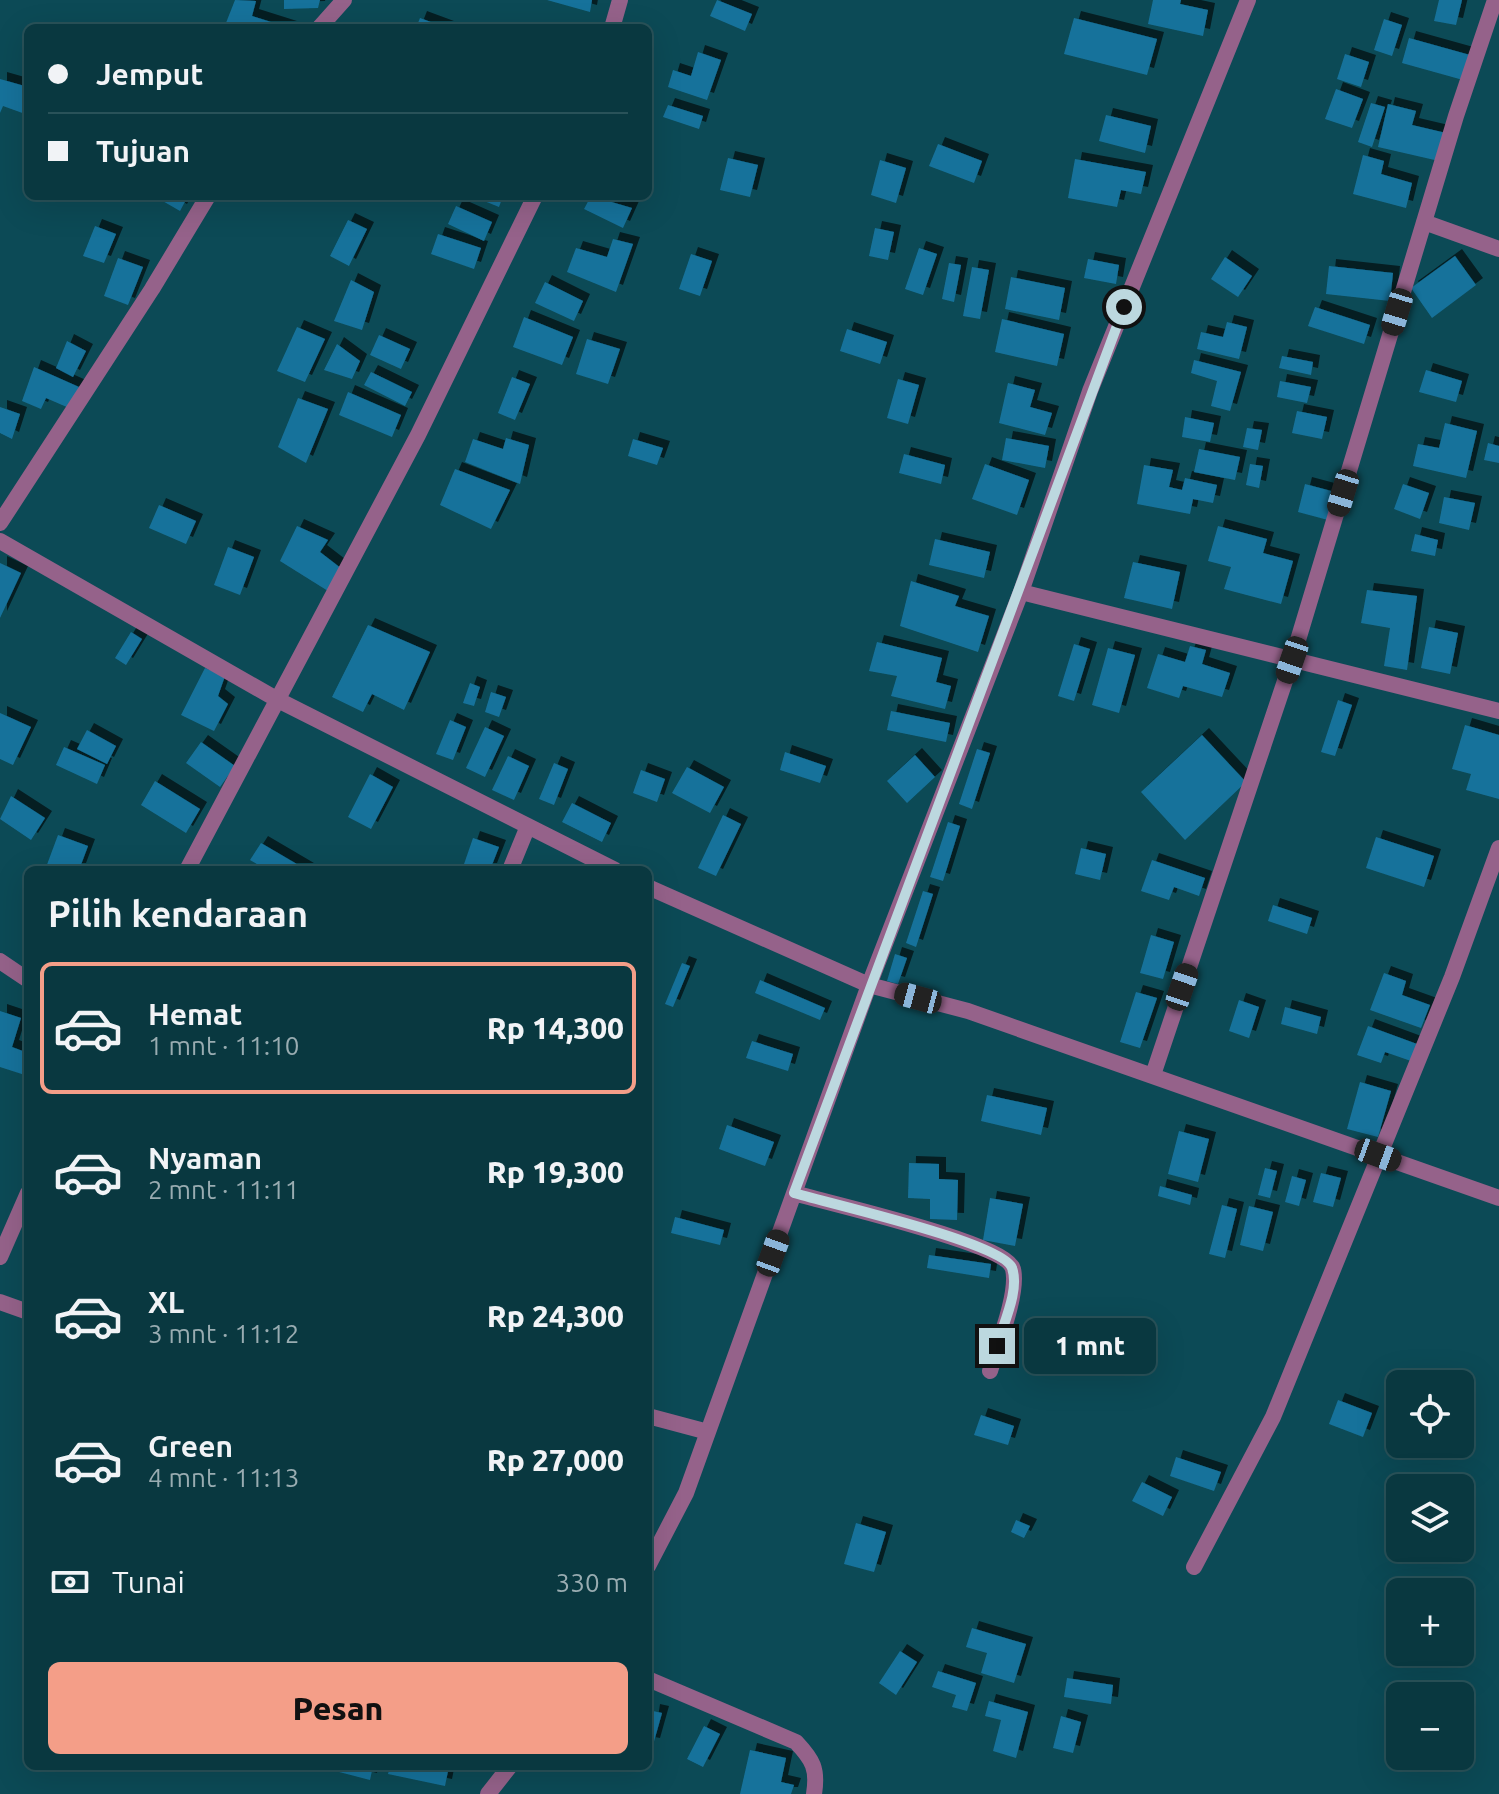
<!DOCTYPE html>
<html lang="id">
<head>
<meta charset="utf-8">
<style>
  body { margin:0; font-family:Ubuntu,sans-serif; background:#17434b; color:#f1f3f6; height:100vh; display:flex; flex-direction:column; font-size:30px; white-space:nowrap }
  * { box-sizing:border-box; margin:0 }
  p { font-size:26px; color:#99acb1 }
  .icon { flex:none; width:44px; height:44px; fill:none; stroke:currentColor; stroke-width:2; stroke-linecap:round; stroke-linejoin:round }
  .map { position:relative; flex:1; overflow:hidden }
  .details { position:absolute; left:24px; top:866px; width:628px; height:904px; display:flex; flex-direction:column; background:#093840; border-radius:12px; box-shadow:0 8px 32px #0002,0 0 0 2px #295259 }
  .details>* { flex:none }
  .guide { position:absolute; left:24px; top:24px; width:628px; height:176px; border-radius:12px; box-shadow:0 8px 32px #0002,0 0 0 2px #295259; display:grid; align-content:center; height:176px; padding:0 24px; background:#093840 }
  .buttons { position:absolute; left:1386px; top:1370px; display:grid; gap:16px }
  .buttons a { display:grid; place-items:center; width:88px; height:88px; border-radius:12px; background:#093840; box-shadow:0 8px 32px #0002,0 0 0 2px #295259; font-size:40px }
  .end { position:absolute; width:36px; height:36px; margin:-18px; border:10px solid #bcd8df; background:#111; box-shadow:0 0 0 4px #111 }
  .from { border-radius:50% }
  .bubble { position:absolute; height:56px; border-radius:12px; background:#093840; box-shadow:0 8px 32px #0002,0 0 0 2px #295259; font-size:26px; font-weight:800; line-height:56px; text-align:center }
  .car { position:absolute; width:24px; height:48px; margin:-24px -12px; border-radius:10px; box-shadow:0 0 6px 2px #0007; background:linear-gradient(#222 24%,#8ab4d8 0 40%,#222 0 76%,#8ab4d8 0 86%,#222 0) }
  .guide b { display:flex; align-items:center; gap:28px; height:76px; font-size:30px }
  .guide b+b { border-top:2px solid #295259 }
  .guide i { width:20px; height:20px; background:#f1f3f6 }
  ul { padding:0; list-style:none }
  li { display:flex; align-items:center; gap:24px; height:132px; margin:0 16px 12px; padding:0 8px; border:4px solid transparent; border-radius:12px }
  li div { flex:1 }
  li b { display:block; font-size:30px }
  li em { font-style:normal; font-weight:800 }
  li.selected { border-color:#f49e88 }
  li>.icon { width:72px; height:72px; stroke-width:1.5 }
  h2 { padding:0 24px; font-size:36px; line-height:96px }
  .pay { display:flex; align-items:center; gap:20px; height:88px; padding:0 24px; font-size:30px }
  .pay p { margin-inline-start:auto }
  .button { display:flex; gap:16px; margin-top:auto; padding:16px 24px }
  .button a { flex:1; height:92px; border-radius:12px; background:#f49e88; color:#111; font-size:32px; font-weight:800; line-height:92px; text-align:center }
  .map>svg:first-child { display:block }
  .building { fill:#17729b; filter:url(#shadow) }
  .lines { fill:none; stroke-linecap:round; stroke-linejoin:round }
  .street { stroke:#95628a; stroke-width:16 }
  .route { stroke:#bcd8df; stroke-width:10 }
</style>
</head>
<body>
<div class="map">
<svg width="1499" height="1794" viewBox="0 0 1499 1794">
  <defs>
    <filter id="shadow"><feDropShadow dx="7" dy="-7" stdDeviation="0" flood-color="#0009"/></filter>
  </defs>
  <rect width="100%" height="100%" fill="#0c4a56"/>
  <path class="building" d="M235,0L256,1L252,16L290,28H224Z
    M284,0H320L318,8L284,9Z
    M547,0H592L590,12Z
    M717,0L752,14L745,31L710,16Z
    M1153,0H1181L1180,4L1208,10L1203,36L1148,24Z
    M1439,0H1462L1456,25L1434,21Z
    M420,18L447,28H416Z
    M1074,18L1157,39L1147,75L1064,54Z
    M1384,19L1402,25L1392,56L1374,50Z
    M1409,38L1470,55L1463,80L1402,63Z
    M698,52L721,60L707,100L668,87L673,70L691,76Z
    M1345,54L1369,62L1361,87L1337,79Z
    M0,79L28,87V115L3,106L0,113Z
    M1336,89L1363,99L1352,128L1325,119Z
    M1371,103L1385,107L1372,147L1358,142Z
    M1388,104L1416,111L1412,125L1446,133L1439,161L1378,147Z
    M668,105L703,116L699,129L663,117Z
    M1106,115L1151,126L1145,153L1099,141Z
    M938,144L982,161L974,183L929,166Z
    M1363,155L1384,161L1381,174L1412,183L1406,208L1353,194Z
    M728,158L758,165L750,197L720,190Z
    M1075,159L1146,172L1141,194L1121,190L1117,207L1068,198Z
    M880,160L906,168L896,203L871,195Z
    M154,196H188L180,211Z
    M472,196H503L499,207Z
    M591,196L632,208L623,228L584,209Z
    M456,206L492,222L484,241L448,224Z
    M348,220L367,229L349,266L330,256Z
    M95,226L116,234L104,263L83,256Z
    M875,228L894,232L888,260L869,256Z
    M438,234L481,248L474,269L431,254Z
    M613,239L633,244L616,292L567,272L576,248L607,257Z
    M919,248L937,254L923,295L905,289Z
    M691,254L712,261L700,296L679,289Z
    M1455,256L1476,285L1432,318L1411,288Z
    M1225,257L1252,276L1238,297L1211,279Z
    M118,258L143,267L128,305L104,296Z
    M1088,259L1119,265L1116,284L1084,278Z
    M949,263L961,265L954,302L942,299Z
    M1329,266L1393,273L1390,301L1326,294Z
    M972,267L989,270L980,319L963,316Z
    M1011,277L1065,288L1059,320L1005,309Z
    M351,280L374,292L362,330L334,321Z
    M545,282L583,301L574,321L535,303Z
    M1315,307L1370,325L1364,344L1308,326Z
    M524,317L573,337L562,365L513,347Z
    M1002,319L1064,334L1057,366L995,352Z
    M1227,322L1247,327L1239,359L1197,349L1201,332L1223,337Z
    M297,327L325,339L305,382L277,371Z
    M847,329L887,342L880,364L840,351Z
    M379,335L410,349L401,369L370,355Z
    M587,339L620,349L608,384L576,374Z
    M67,341L86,351L73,377L56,368Z
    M337,344L360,361L352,379L324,370Z
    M1282,356L1313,362L1311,375L1279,368Z
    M1194,360L1241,372L1230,411L1211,406L1217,381L1191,373Z
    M34,367L79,387L69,408L46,398L41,409L22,401Z
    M1426,370L1462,381L1456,402L1419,392Z
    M371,372L412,392L405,406L364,385Z
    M512,377L530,384L515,420L498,413Z
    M898,379L919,385L908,424L887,418Z
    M1280,381L1311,387L1307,403L1277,397Z
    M1008,383L1035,390L1030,407L1052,413L1045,435L999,423Z
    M348,392L401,415L392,437L339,415Z
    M298,398L328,409L306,463L278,447Z
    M0,407L20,414L12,439L0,433Z
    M1297,411L1327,417L1322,439L1292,433Z
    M1185,417L1214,423L1210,442L1182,437Z
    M1445,423L1477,431L1466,478L1413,466L1418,444L1439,448Z
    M1247,428L1262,430L1258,450L1243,447Z
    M506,438L529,445L520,484L465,462L473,439L503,449Z
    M1006,438L1049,446L1045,468L1002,460Z
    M633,439L663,448L657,465L628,456Z
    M1488,443L1499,446V463L1484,460Z
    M1199,449L1240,457L1235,480L1194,472Z
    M904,454L945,465L941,484L899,473Z
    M985,464L1029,480L1017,515L972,499Z
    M1250,464L1263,466L1259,488L1246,485Z
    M1144,465L1173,470L1169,487L1182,490L1185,478L1217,485L1213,503L1193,499L1190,514L1137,504Z
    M455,469L510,490L491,529L440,505Z
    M1305,484L1335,492L1328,520L1298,512Z
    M1403,484L1429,493L1420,519L1394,509Z
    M1444,497L1475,503L1469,530L1439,523Z
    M159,505L196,521L186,544L149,528Z
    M297,526L328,540L320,552L342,569L328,591L280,561Z
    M1218,526L1267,539L1263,553L1293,561L1281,604L1224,589L1231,567L1208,561Z
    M1415,534L1438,540L1435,556L1411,551Z
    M935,539L990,552L984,578L929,565Z
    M228,547L254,557L240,595L214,585Z
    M1133,562L1180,572L1172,609L1124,598Z
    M0,563L21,573L0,618Z
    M911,581L959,596L955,606L989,616L978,652L900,626Z
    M1367,590L1417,596L1407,670L1384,666L1390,628L1361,623Z
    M368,625L430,652L404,710L372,694L363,712L332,697Z
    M1429,627L1458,633L1450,674L1421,668Z
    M131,632L142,639L126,665L115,658Z
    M877,642L942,658L936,682L951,686L945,709L891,696L897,676L869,671Z
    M1074,644L1090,649L1074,701L1058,696Z
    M1190,646L1206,650L1202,664L1230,673L1222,697L1183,686L1179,698L1147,688L1158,654L1185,662Z
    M1108,648L1135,655L1119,713L1092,705Z
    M205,668L225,676L218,696L228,704L214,731L181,715Z
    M470,683L480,687L474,706L463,703Z
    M491,692L506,697L499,717L485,712Z
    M1338,700L1352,705L1335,756L1321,752Z
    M891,711L950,723L946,742L887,730Z
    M0,713L31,727L13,765L0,759Z
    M450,720L466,727L453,760L436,754Z
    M1465,725L1499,735V799L1466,790L1471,774L1452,769Z
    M485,727L504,736L485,777L466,768Z
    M87,730L116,746L107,764L77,749Z
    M1202,735L1246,782L1185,840L1141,792Z
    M201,742L235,766L220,787L186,763Z
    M64,747L105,765L97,784L56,765Z
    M977,749L990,753L972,809L959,804Z
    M785,752L826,766L820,783L780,770Z
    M915,755L935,777L907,803L887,781Z
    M508,756L529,766L514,800L492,790Z
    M554,763L568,769L554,805L539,799Z
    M687,767L724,787L710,813L672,793Z
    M641,770L665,779L657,802L633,793Z
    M370,774L393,787L371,829L348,817Z
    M155,781L200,809L186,833L141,805Z
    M11,796L45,818L31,840L0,819Z
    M572,803L611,823L602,842L562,822Z
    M723,815L741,824L716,876L698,868Z
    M948,822L960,826L943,881L930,877Z
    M58,835L88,846L79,870H45Z
    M1376,837L1434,856L1424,887L1366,868Z
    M473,838L499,847L490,870H462Z
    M261,843L307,870H267L250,860Z
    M1081,848L1106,854L1100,880L1075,874Z
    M1152,860L1205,878L1199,896L1174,887L1169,900L1141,891Z
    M923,891L933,894L916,947L906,943Z
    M1273,905L1312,918L1307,934L1268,921Z
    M1151,935L1174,942L1163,979L1140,973Z
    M895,954L907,958L898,984L887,981Z
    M682,963L690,966L673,1007L665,1004Z
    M1384,973L1406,981L1402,995L1430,1005L1421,1028L1370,1010Z
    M760,980L825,1008L820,1020L755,993Z
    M1136,992L1157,998L1140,1048L1120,1042Z
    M1239,1000L1259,1007L1249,1038L1229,1031Z
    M1285,1007L1321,1017L1317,1034L1281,1024Z
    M0,1011L21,1018L12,1047L28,1053V1076L0,1067Z
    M1368,1026L1417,1044L1411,1061L1385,1052L1381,1063L1357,1055Z
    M752,1041L793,1054L788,1071L746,1058Z
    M1360,1082L1391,1091L1378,1137L1347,1129Z
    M987,1095L1047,1108L1041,1135L981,1121Z
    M727,1125L774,1142L765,1166L719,1149Z
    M1179,1131L1209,1139L1198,1182L1168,1174Z
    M909,1163L939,1164V1179L958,1180L957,1220L930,1219V1199L908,1198Z
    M1265,1168L1277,1171L1270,1198L1258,1195Z
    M1321,1173L1341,1178L1333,1207L1313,1202Z
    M1292,1176L1306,1180L1299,1206L1285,1202Z
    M1160,1186L1192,1195L1190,1205L1158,1196Z
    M990,1198L1023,1204L1015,1246L983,1240Z
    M1222,1205L1237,1209L1225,1258L1209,1254Z
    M1249,1206L1273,1212L1263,1251L1240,1245Z
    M675,1217L724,1230L720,1245L671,1233Z
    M929,1255L991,1264L989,1278L927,1268Z
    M1338,1400L1372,1413L1363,1437L1329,1424Z
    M981,1415L1014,1426L1008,1445L974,1435Z
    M1176,1457L1221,1472L1214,1491L1170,1476Z
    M1142,1482L1172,1497L1163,1516L1132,1501Z
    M1016,1520L1030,1526L1024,1538L1011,1532Z
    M856,1523L886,1532L874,1572L844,1564Z
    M972,1628L1026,1644L1014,1683L981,1673L987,1653L966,1647Z
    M900,1651L917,1662L896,1695L879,1683Z
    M938,1671L976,1683L967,1711L952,1707L956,1695L932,1687Z
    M1067,1678L1113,1685L1111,1704L1064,1697Z
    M989,1701L1028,1712L1016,1758L993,1751L1001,1720L985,1716Z
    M653,1711L662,1713L653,1745L648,1744Z
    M1061,1716L1081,1722L1073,1753L1053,1748Z
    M704,1726L720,1734L703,1767L687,1759Z
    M750,1750L786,1758L781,1782L794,1785L791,1794H740Z
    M316,1766H373L370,1780Z
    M390,1766H449L445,1786L388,1774Z"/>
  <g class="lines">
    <path class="street" d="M319,28L344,0
      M612,28L620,0
      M1424,222L1499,249
      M0,523L152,289L208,196
      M0,541L278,700L615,870
      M1021,592L1499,711
      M187,870L418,435L535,196
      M510,870L528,826
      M648,887L869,985L968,1011L1499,1198
      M0,961L28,980
      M1153,1075L1292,660L1456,116L1495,0
      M794,1193C827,1203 1006,1243 1013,1269C1019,1293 997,1347 990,1371
      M0,1257L28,1193
      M0,1302L28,1312
      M648,1416L708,1432
      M648,1566L686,1493L869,985L1021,592L1090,391L1248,0
      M1194,1567L1273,1417L1452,977L1499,848
      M648,1679L796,1742C813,1760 818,1769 814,1794
      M488,1794L510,1766"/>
  </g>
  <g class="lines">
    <path class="route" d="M997,1346C1003,1324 1020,1290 1012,1268C1004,1243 827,1203 794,1193L1124,307"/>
  </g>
</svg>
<div class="buttons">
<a><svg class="icon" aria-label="locate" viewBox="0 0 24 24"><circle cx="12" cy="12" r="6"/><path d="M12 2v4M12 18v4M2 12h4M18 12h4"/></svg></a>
<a><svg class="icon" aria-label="layers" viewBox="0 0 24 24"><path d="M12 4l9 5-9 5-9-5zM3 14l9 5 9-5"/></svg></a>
<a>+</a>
<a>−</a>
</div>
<i class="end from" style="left:1124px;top:307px"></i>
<i class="end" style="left:997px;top:1346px"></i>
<div class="bubble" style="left:1024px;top:1318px;width:132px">1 mnt</div>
<i class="car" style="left:1397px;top:312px;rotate:197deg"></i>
<i class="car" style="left:1343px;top:493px;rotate:197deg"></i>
<i class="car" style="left:1292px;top:660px;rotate:199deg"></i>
<i class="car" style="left:1182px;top:987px;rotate:19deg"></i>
<i class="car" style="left:918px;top:998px;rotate:285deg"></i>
<i class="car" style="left:1378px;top:1155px;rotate:110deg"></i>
<i class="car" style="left:773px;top:1253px;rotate:20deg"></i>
<div class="guide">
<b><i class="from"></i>Jemput</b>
<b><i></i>Tujuan</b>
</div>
<section class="details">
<h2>Pilih kendaraan</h2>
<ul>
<li class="selected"><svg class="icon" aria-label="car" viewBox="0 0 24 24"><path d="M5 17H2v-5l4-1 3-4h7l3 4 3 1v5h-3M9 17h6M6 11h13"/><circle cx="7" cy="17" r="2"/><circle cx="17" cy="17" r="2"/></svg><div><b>Hemat</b><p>1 mnt · 11:10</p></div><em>Rp 14,300</em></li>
<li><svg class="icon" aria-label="car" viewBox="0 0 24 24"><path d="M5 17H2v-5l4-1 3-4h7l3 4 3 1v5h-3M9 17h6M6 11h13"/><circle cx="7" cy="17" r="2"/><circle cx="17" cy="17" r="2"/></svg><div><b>Nyaman</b><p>2 mnt · 11:11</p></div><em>Rp 19,300</em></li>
<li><svg class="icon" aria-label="car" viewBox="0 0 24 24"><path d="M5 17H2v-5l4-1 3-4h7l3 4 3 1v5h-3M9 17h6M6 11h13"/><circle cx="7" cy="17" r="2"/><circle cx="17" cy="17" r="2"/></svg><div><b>XL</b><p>3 mnt · 11:12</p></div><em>Rp 24,300</em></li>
<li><svg class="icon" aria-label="car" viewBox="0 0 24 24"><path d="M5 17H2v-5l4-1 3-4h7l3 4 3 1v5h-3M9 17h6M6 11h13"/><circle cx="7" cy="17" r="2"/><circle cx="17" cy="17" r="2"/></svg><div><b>Green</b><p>4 mnt · 11:13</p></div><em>Rp 27,000</em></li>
</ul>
<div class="pay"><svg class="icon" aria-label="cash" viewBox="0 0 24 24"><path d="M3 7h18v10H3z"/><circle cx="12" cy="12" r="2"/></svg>Tunai<p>330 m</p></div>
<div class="button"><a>Pesan</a></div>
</section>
</div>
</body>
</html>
